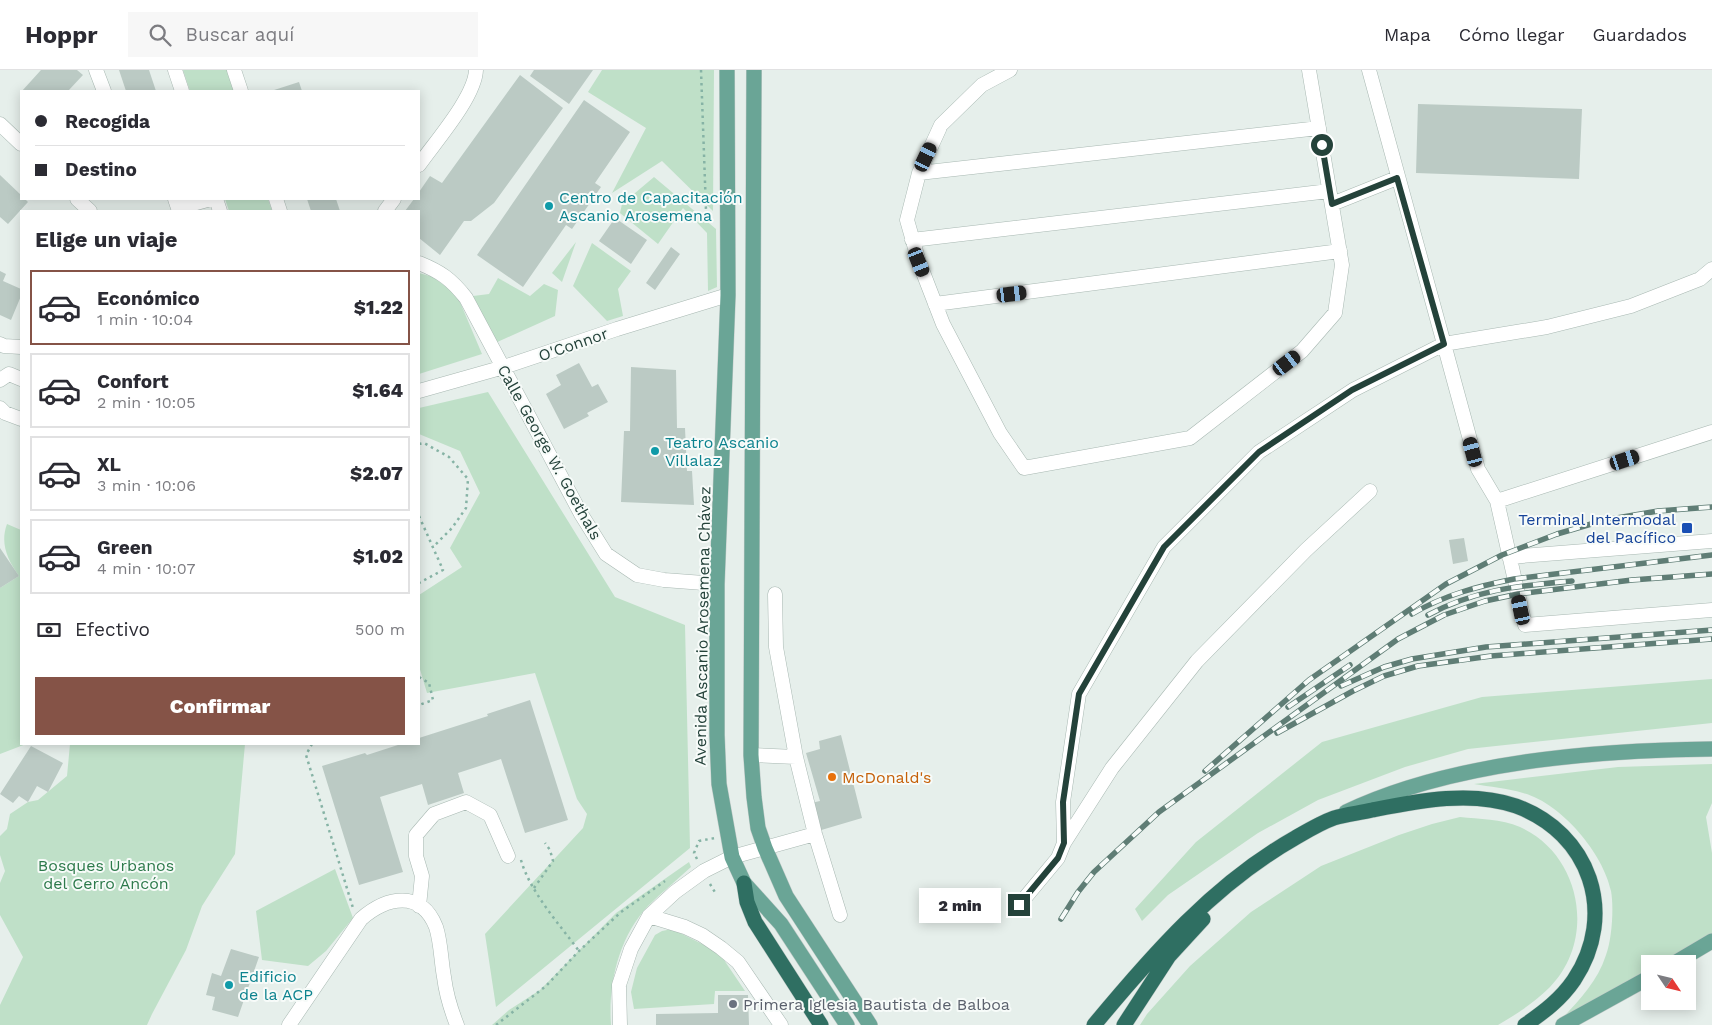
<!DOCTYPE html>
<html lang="es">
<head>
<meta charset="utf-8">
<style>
  body { margin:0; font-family:"Work Sans",sans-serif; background:#f7f7f7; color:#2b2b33; height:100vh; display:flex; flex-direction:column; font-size:19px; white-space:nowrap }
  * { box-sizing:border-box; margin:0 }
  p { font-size:16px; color:#7c7c81 }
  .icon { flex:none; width:28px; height:28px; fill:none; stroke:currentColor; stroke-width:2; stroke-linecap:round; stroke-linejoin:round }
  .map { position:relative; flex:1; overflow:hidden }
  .sheet { position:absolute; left:20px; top:140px; width:400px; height:535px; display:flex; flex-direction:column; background:#fff; border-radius:0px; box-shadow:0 2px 12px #0003 }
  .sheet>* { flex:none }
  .guide { position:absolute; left:20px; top:20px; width:400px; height:110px; border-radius:0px; box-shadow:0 2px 12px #0003; display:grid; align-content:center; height:110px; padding:0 15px; background:#fff }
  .needle { width:32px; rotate:125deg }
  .fabs { position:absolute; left:1641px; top:885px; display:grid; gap:10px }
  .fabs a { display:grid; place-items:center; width:55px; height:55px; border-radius:0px; background:#fff; box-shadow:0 2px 12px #0003; font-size:25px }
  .end { position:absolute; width:22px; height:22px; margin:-11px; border:6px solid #24423a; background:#fff; box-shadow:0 0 0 2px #fff }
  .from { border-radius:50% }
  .bubble { position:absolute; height:35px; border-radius:0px; background:#fff; box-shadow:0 2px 12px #0003; font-size:16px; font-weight:800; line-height:35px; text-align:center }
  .car { position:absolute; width:15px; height:30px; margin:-15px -8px; border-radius:6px; box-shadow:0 0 4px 1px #0007; background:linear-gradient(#222 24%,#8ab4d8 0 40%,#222 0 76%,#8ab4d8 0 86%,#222 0) }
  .guide b { display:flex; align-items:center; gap:18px; height:48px; font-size:19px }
  .guide b+b { border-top:1px solid #e1e1e2 }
  .guide i { width:12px; height:12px; background:#2b2b33 }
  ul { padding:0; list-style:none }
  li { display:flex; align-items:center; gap:15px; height:75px; margin:0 10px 8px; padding:0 5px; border:2px solid #e1e1e2; border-radius:0px }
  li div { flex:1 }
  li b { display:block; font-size:19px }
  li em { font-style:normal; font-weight:800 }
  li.active { border-color:#855347 }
  li>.icon { width:45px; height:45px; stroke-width:1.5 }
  h2 { padding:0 15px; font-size:22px; line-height:60px }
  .pay { display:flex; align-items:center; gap:12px; height:55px; padding:0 15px; font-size:19px }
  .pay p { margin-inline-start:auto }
  .action { display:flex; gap:10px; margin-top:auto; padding:10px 15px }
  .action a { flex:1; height:58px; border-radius:0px; background:#855347; color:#fff; font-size:20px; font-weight:800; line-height:58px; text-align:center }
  header { display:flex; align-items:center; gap:30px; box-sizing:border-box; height:70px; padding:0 25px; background:#fff; border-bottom:1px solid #e1e1e2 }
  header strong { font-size:24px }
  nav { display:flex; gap:28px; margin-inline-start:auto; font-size:18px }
  .search { width:350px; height:45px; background:#f7f7f7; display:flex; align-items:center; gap:12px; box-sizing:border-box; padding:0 18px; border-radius:0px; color:#7c7c81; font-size:19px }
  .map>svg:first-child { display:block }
  .green { fill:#bfe0c8 }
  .building { fill:#bbcac4 }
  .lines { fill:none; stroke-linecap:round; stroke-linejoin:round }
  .minor-casing { stroke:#a8b8b2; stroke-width:15 }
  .major-casing { stroke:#c2cac8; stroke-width:16 }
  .highway-casing { stroke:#c2cac8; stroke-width:16 }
  .path { stroke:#86b3a5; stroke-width:2.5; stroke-dasharray:2.5 4; stroke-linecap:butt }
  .minor { stroke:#fff; stroke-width:14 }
  .major { stroke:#6aa596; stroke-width:15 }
  .highway { stroke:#2f6f62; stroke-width:15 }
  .rail-casing { stroke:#5f7d75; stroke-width:5.5 }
  .rail { stroke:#f7fbf9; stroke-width:4; stroke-dasharray:11; stroke-linecap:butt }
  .route { stroke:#24423a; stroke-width:6 }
  .culture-dot { fill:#0f9aa8; stroke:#f7fbf9; stroke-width:2 }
  .transit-dot { fill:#1a4fb4; stroke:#f7fbf9; stroke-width:2 }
  .food-dot { fill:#e8710a; stroke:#f7fbf9; stroke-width:2 }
  .worship-dot { fill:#6b7280; stroke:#f7fbf9; stroke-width:2 }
  .labels { text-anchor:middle; stroke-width:4; stroke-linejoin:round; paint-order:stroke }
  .culture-label { font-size:16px; fill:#0d838f; stroke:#f7fbf9; text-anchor:start }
  .street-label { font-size:16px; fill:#24423a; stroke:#f7fbf9 }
  .transit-label { font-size:16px; fill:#164399; stroke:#f7fbf9; text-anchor:end }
  .food-label { font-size:16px; fill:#c56008; stroke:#f7fbf9; text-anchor:start }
  .park-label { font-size:16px; fill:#2d7a4b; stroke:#f7fbf9 }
  .worship-label { font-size:16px; fill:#5b616d; stroke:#f7fbf9; text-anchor:start }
</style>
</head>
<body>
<header>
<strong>Hoppr</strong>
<div class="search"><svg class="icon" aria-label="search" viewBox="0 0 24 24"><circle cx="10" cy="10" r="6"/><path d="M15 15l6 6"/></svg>Buscar aquí</div>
<nav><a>Mapa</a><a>Cómo llegar</a><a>Guardados</a></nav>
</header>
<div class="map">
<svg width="1712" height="955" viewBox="0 0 1712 955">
  <rect width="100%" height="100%" fill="#e6efeb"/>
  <path class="green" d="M183,0H228L235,21H190Z
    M602,0H714L713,141L662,91L612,123L646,58L588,22Z
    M654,107L716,159L717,217L708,221L707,163L683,138L658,174L620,143L622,134Z
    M225,129H268L272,141H229Z
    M576,172L562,212L552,203Z
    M592,173L631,201L618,219L623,246L607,251L573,216Z
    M419,203L433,207L457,225L482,284L419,304Z
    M498,208L530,226L544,214L558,220L555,246L493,274L473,226L489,224Z
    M488,322L615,527L685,555L690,778L496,937L485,864L583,758L587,744L577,729L535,603L427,623L419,596V525L462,497L450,478L480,423L460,381L419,364V338Z
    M7,454L21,460V674H26L0,684V518L19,506C7,489 0,473 7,454Z
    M1712,609V653L1468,679L1405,697L1318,730L1258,763L1168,825L1142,851L1135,839L1196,772L1322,672L1482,627Z
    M70,674H245L235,784L202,836L186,880L152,944L147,955H0V935L23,887L0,845V813L5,801L0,785V766L7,759L10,744L28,732L38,730L67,706Z
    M1712,694V733L1706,747L1712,783V866L1663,894H1650V901L1559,952C1578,931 1597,913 1606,885C1612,869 1614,837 1611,821C1603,783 1561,733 1523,723C1507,718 1490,717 1474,714L1618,697Z
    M1460,747C1479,749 1501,749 1520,757C1581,784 1597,869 1550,917C1535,932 1517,944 1498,955H1140L1147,944L1190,896L1251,842L1321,796L1399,765L1432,754Z
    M689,792L691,797C677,810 662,822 648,836C619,867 608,913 611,955H492L509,940L540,920L616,843Z
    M335,799L353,848L326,881L308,896L262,890L256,841Z
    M672,859L708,877L722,887L745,921H715L714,934L634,939L631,922L637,898L655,865L662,861Z"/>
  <path class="building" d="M41,0H77L83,5L68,21H22Z
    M119,0H149L156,21H126Z
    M534,0H593L569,34L530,6Z
    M520,5L563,38L494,133L471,151H464L440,185L419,168V141H405L414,129H419V122L430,106L442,113Z
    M299,12L302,21H271Z
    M584,30L630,62L595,113L601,117L572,159L566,155L523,217L477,185Z
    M1418,34L1582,39L1579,109L1416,103Z
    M0,105L21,125V129H25L28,132L8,154L0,147Z
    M307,129H336L340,141H311Z
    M615,148L647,170L631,194L599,171Z
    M671,177L680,184L655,220L646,213Z
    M0,201L6,204L3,211L21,219V226L11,250L0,245Z
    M579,293L592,317L598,314L608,332L587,343L589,346L564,359L546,324L561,315L556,305Z
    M631,297L676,300L677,358H685L687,401H692L694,435L621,432L624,361H630Z
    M1464,468L1468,491L1453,494L1449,470Z
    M0,478L19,506L0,518Z
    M530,630L568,750L525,763L501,689L458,703L464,723L428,735L422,714L380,727L403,802L359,815L322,696L365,683L367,685L401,674H419V668L488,646L487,644Z
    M841,665L862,748L818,761L811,733L820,731L806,683L820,679L819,671Z
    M31,676L63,693L48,722L37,716L28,732L19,726L13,733L0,724Z
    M231,879L259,887L238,947L212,940L215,927L206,925L212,903L221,906Z
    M718,925H748L749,955H656V944L718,943Z"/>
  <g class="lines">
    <defs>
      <path id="minor" d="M96,0L104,21
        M175,0L182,21
        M234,0L241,21
        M1010,0L982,15L941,55L919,103L907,150L919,192L943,254L1000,363L1024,398L1190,368L1302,281L1335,243L1342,195L1309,0
        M1369,0L1444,274L1547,257L1631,236L1700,209L1712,199
        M0,54L21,74
        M419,95C435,72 475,27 476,0
        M919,103L1319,58
        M77,129L90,141
        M175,129L178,138L211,129
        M216,129L220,141
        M276,129L280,141
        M1332,134L1397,108
        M385,141L394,129
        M912,170L1329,121
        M419,193C441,202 451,209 466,228L581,444L606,484L637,505L664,510L717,514
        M935,234L1340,181
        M0,274L4,276L21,277
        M0,310L9,304L21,309
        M419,321L504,297L617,259L728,225
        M0,338L5,343L21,349
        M1497,431L1712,362
        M1509,487L1712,471
        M775,524L776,577L796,687L815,764L840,845
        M751,685L796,687
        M1064,773L1112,698L1197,591L1306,480L1370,421
        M1019,835L1058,788L1064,773L1063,732L1079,624L1164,477L1259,382L1353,320L1444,274L1478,399L1497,431L1525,555L1712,540
        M419,836L422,806L416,786V765L434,744L466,732L490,745L508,786
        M649,846L685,857L702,865L721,878L738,892L781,955
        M289,955L361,849C386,827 421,819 436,857C441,872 441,891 444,907C446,923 451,940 457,955
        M620,955L619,915L631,879L649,846L675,822L704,801L732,787L815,764"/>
      <path id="major" d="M727,0L728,225L717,514V665L719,714L732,787L744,813L781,854L847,955
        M754,0L751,685L754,727L758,758L765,778L786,826L870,955
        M1346,742C1451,692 1597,680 1712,679
        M1673,894L1712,871
        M1563,955L1650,907"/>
      <path id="highway" d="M744,813L747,832L755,852L821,955
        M1094,955C1153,884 1214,814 1295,768C1307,761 1320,753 1334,748C1346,744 1360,743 1372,740C1418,731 1471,720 1516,736C1590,763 1618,844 1574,910C1561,929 1544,942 1525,955
        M1124,955L1169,886L1203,849"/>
    </defs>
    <use href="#minor" class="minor-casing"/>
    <use href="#major" class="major-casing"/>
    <use href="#highway" class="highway-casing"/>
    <path class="path" d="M701,0L706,140
      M419,374L424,373L449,387L468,409L466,438L452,458L433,477
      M419,446L443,500L419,513
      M419,607L429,613L433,630L419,635
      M312,674L306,685L353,838
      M697,789L694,783L699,771L715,768
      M521,790C530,822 560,855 579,881
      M710,814L716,824
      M534,818L553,791L550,780L545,773
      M496,955L546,916L579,881L621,842L665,811"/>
    <use href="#minor" class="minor"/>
    <use href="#major" class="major"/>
    <use href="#highway" class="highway"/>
    <defs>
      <path id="rail" d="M1412,544C1444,525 1479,516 1514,509L1712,485
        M1428,545C1477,519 1518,516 1572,511
        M1341,616L1384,597L1412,589L1486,577L1712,560
        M1288,637L1350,595
        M1277,663L1353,621L1384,606L1418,596L1491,586L1712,569
        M1205,701L1309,610L1446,514L1502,485L1557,464L1605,450L1658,441L1712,437
        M1061,849L1078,822L1094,802L1159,742L1398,569L1444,545L1485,531L1518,524L1632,510L1712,504"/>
    </defs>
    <use href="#rail" class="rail-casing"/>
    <use href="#rail" class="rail"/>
  </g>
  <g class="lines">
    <path class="route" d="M1019,835L1058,788L1064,773L1063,732L1079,624L1164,477L1259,382L1352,320L1444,274L1397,108L1332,134L1322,75"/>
  </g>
  <g class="culture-dot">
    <circle cx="549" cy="136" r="5"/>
    <circle cx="655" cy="381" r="5"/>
    <circle cx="229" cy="915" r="5"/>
  </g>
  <rect class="transit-dot" x="1681" y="452" width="12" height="12" rx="2.5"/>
  <circle class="food-dot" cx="832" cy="707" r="5"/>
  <circle class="worship-dot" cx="733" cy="934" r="5"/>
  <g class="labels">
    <g class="culture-label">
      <text x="559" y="133">Centro de Capacitación<tspan x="559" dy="18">Ascanio Arosemena</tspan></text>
      <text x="665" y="378">Teatro Ascanio<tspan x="665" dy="18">Villalaz</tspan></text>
      <text x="239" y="912">Edificio<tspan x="239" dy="18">de la ACP</tspan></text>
    </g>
    <g class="street-label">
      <text transform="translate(573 274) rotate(-19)" y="6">O'Connor</text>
      <text transform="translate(550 382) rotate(61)" y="6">Calle George W. Goethals</text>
      <text transform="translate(702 556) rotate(-89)" y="6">Avenida Ascanio Arosemena Chávez</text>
    </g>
    <g class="transit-label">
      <text x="1676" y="455">Terminal Intermodal<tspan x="1676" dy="18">del Pacífico</tspan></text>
    </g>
    <g class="food-label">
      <text x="842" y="713">McDonald's</text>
    </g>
    <g class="park-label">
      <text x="106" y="801">Bosques Urbanos<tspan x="106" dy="18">del Cerro Ancón</tspan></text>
    </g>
    <g class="worship-label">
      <text x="743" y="940">Primera Iglesia Bautista de Balboa</text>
    </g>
  </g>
</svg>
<div class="fabs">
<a><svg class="needle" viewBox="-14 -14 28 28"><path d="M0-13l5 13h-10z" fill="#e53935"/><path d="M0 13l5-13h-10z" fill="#7c7c81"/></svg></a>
</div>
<i class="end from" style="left:1322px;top:75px"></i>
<i class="end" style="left:1019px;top:835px"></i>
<div class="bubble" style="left:919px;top:818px;width:82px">2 min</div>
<i class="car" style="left:926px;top:87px;rotate:25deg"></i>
<i class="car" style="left:919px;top:192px;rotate:158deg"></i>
<i class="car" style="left:1012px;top:224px;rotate:83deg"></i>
<i class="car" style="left:1287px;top:293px;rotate:53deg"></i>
<i class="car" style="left:1473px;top:382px;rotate:345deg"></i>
<i class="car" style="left:1625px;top:390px;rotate:72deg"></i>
<i class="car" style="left:1521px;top:540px;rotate:348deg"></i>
<div class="guide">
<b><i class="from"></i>Recogida</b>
<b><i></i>Destino</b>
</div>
<section class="sheet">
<h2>Elige un viaje</h2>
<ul>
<li class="active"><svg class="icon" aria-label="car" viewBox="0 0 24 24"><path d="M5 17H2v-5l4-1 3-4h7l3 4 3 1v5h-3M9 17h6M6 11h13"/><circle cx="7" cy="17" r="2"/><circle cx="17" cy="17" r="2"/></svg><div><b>Económico</b><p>1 min · 10:04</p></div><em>$1.22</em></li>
<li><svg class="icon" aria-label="car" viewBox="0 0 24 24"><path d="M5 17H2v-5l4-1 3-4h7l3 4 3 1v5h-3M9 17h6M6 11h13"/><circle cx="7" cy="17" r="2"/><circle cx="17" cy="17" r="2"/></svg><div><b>Confort</b><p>2 min · 10:05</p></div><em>$1.64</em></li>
<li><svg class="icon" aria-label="car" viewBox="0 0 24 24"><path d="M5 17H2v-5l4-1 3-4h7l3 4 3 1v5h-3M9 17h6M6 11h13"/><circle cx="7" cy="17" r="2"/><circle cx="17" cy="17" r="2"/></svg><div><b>XL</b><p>3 min · 10:06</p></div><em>$2.07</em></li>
<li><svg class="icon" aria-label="car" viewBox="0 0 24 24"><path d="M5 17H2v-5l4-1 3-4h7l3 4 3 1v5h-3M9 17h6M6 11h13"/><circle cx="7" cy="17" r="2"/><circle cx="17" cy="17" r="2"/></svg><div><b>Green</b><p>4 min · 10:07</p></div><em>$1.02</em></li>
</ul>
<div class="pay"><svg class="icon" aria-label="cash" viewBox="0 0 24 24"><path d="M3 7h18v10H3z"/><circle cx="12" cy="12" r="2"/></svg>Efectivo<p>500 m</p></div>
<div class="action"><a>Confirmar</a></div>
</section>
</div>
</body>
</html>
